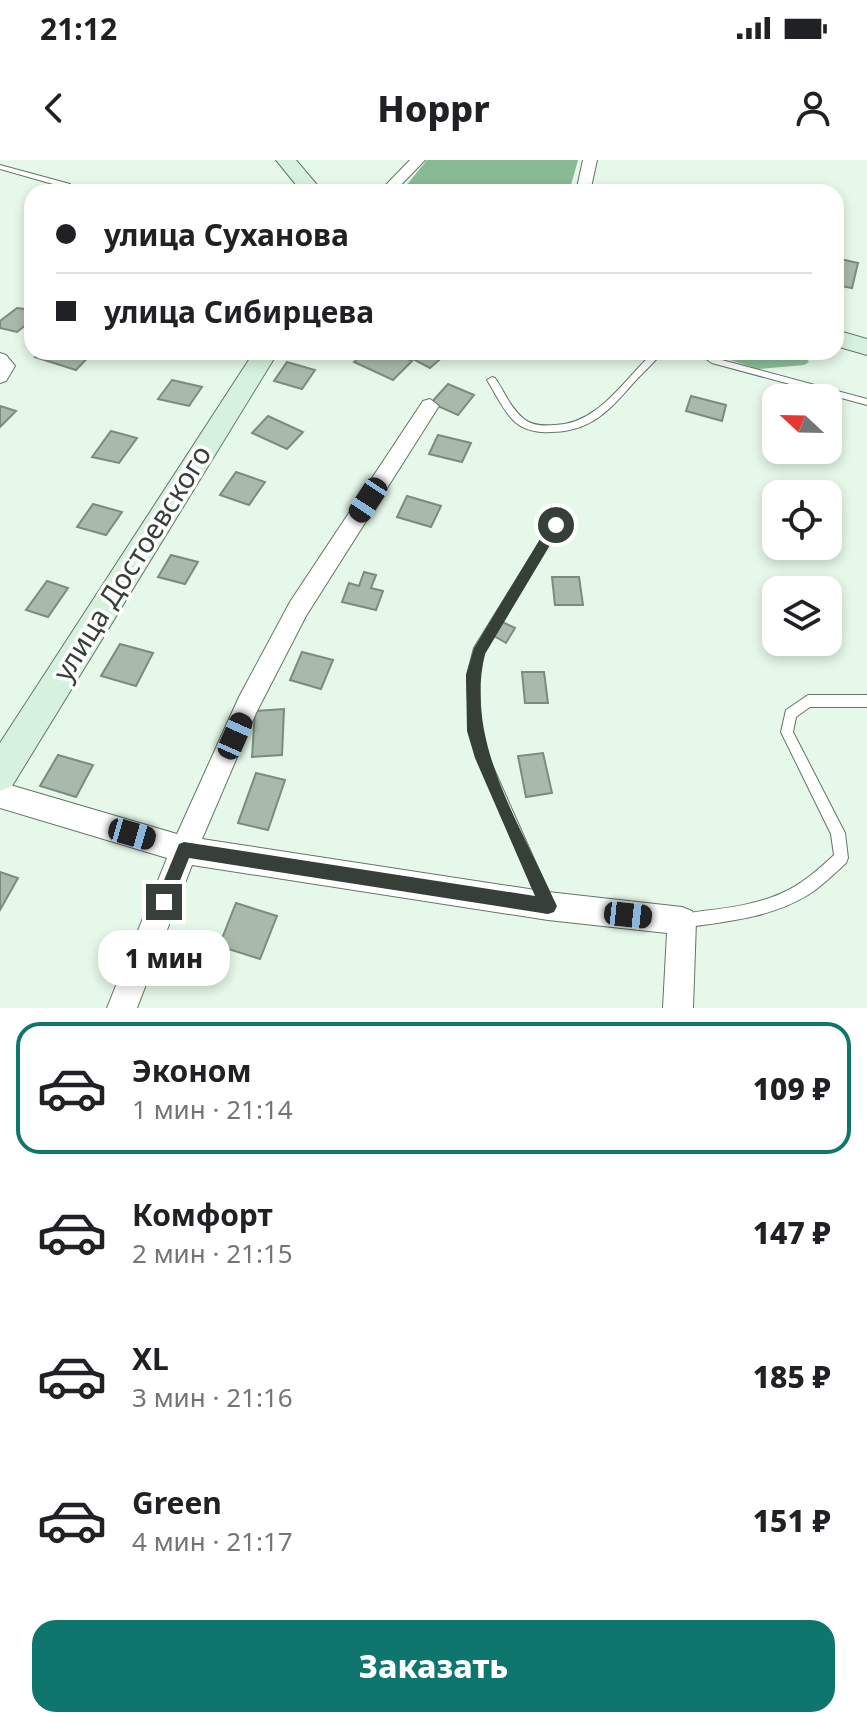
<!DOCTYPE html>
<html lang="ru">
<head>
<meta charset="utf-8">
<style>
  body { margin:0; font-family:"Noto Sans",sans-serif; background:#f2f2f2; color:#202124; height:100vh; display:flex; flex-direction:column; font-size:30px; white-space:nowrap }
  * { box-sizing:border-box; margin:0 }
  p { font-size:26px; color:#757577 }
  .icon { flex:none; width:44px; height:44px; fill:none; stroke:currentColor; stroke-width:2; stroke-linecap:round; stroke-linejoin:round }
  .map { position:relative; height:848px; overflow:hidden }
  .side { display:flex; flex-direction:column; background:#fff; flex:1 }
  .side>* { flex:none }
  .guide { position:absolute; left:24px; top:24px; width:820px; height:176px; border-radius:24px; box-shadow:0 4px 12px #0003; display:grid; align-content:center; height:176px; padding:0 32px; background:#fff }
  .needle { width:52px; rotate:292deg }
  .buttons { position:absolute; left:762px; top:224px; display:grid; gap:16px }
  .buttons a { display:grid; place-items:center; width:80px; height:80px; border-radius:16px; background:#fff; box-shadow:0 4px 12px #0003; font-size:40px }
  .end { position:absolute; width:36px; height:36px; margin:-18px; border:10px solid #373f39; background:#fff; box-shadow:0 0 0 4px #fff }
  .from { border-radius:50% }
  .bubble { position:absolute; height:56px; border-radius:24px; background:#fff; box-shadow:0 4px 12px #0003; font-size:26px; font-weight:800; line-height:56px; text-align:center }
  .car { position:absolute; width:24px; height:48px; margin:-24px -12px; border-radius:10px; box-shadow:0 0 6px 2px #0007; background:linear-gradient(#222 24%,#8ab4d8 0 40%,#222 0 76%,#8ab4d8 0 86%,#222 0) }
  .guide b { display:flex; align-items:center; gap:28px; height:76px; font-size:30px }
  .guide b+b { border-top:2px solid #e0e0e0 }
  .guide i { width:20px; height:20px; background:#202124 }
  ul { padding:14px 0 0; list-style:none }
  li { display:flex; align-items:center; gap:24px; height:132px; margin:0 16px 12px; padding:0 16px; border:4px solid transparent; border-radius:24px }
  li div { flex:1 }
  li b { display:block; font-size:30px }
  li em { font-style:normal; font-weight:800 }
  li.active { border-color:#0f766e }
  li>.icon { width:72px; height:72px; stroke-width:1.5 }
  .primary-button { display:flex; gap:16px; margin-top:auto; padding:16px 32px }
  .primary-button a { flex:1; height:92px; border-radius:24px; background:#0f766e; color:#fff; font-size:32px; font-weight:800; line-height:92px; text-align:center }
  .status { display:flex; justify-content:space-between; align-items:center; height:56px; padding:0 40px; background:#fff; direction:ltr }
  .status svg { height:22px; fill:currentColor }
  header { display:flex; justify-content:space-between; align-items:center; height:104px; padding:0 32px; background:#fff; font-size:36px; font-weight:800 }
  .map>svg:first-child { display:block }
  .forest { fill:#88ba94 }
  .water { fill:#8dbf99 }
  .building { fill:#a9baac; stroke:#7b8c7f; stroke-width:2 }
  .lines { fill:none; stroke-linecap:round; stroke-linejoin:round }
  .lane-casing { stroke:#647467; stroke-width:2 }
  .street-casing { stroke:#647467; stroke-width:2 }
  .secondary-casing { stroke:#647467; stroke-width:2 }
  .lane { fill:#fff; fill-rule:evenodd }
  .street { fill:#fff; fill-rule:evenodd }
  .secondary { fill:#d6f2de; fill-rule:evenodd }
  .route { fill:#373f39 }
  .labels { text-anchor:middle; stroke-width:7; stroke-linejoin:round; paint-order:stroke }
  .street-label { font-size:28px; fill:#373f39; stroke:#fff }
</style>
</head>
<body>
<div class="status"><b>21:12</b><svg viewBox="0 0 49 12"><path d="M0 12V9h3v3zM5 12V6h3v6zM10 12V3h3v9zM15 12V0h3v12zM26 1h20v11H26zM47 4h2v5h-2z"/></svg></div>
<header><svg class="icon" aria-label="back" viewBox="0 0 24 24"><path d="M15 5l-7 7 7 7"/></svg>Hoppr<svg class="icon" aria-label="person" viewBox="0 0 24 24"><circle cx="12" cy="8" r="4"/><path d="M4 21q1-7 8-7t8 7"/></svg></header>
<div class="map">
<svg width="867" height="848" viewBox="0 0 867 848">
  <rect width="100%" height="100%" fill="#e6f8ea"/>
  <path class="forest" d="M427,0H578L569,32H401Z"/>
  <path class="water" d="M705,192H802L809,202L804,205L758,209Z"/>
  <path class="building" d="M836,98L858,103L852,128L836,125Z
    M17,148L32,150V160L17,172L0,168V161Z
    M40,192H93L76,210L35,197Z
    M365,192H391L412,201L393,220L354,202Z
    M400,192H448L430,208Z
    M287,202L315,210L302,229L274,221Z
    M172,220L202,227L189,246L158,239Z
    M448,224L474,235L458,255L431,243Z
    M691,236L726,245L722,261L686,251Z
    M0,246L16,251L0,267Z
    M268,256L303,272L287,289L252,273Z
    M111,271L137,278L119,303L92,297Z
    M438,275L471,283L462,302L429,294Z
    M828,277L834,279L830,297L805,290H828Z
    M236,312L265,322L249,345L220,335Z
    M407,336L441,346L431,367L397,357Z
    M93,344L122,352L106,375L77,367Z
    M171,395L198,402L185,424L158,417Z
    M364,412L376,415L371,428L383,431L376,450L342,442L349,423L359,426Z
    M552,417H579L583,445H555Z
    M47,421L68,428L48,457L26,450Z
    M498,460L515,468L506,483L489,473Z
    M120,484L153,493L136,526L101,516Z
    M302,492L333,500L321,529L290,520Z
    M522,512H544L548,543H525Z
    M284,549L282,595L252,597L255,551Z
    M543,593L552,633L526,637L518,596Z
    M58,595L93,605L76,637L40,626Z
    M256,613L285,620L268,670L238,663Z
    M0,712L18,718L0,750Z
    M236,743L277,756L260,799L219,786Z"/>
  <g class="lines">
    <defs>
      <path id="lane" d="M0,5L70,24L71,26L67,28L0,9Z
        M654,192H663C655,201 646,210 637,219C611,248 593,272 550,272C538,273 524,270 515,262C503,251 496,234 487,220L492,217L495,218C504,231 511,249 524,259C533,266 544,266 555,265C599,264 624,219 654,192Z
        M696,192H707L718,199L867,239V245L712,203Z
        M556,361L561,365L484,493L479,515L481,571L489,598L553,742L551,747L546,749L541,747L477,598L469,571L467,515L474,488L552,362Z
        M808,535H867V547H810L796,557L793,572L845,673L848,698L846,703C834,714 822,726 808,735C770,758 725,762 682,768L677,766L675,761L677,756L682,754C715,749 752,747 782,733C802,724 818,710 834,695L831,674L781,572L786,550Z"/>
      <path id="street" d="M410,0H425L394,32H379Z
        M583,0H597L590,32H576Z
        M0,193L6,195L15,206L6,221L0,223Z
        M430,239L439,246L306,456L256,553L202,679L548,732L682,747L692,751L696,761L693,848H663L667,773L548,760L192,705L137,848H107L167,698L0,648V622L177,674L239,537L290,442L423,241Z"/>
      <path id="secondary" d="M276,0H296L323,32H302Z
        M836,170L867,179V195L836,186Z
        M254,192H278L12,626L0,631V583Z"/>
    </defs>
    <use href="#lane" class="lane-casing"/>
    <use href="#street" class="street-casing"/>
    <use href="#secondary" class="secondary-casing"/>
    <use href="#lane" class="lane"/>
    <use href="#street" class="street"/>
    <use href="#secondary" class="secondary"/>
  </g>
  <path class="route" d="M556,360L560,361V368L485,494C464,581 520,663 554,740L557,746L554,752L548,754L189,698L169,748L164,751L158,748L155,742L179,684L184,682L535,736L475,598L467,571L466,515L474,488L551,361Z"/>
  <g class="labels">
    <g class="street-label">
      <text transform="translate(132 403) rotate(-58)" y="10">улица Достоевского</text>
    </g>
  </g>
</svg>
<div class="buttons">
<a><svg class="needle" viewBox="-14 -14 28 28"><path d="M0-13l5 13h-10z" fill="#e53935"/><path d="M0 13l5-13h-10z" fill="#757577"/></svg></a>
<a><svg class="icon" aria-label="locate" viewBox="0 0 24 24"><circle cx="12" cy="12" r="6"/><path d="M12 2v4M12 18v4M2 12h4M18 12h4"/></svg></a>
<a><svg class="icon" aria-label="layers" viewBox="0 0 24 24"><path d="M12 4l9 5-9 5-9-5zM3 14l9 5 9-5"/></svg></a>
</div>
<i class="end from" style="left:556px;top:365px"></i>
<i class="end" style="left:164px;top:742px"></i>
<div class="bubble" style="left:98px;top:770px;width:132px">1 мин</div>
<i class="car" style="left:368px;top:340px;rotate:213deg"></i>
<i class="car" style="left:235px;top:576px;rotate:24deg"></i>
<i class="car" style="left:132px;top:674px;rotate:106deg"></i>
<i class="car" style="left:628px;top:755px;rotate:96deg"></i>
<div class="guide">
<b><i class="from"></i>улица Суханова</b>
<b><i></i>улица Сибирцева</b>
</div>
</div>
<section class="side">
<ul>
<li class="active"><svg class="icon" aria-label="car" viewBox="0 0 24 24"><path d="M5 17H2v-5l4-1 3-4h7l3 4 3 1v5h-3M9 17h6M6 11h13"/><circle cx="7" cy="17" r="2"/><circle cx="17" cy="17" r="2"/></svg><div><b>Эконом</b><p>1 мин · 21:14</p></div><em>109 ₽</em></li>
<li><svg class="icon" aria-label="car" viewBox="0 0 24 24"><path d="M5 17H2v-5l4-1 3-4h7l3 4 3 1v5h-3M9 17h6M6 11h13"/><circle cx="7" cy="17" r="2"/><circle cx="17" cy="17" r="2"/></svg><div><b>Комфорт</b><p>2 мин · 21:15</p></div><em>147 ₽</em></li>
<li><svg class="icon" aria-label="car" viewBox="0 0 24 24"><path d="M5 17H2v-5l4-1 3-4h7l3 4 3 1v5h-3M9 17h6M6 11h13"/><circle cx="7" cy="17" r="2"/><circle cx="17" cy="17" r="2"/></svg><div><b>XL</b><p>3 мин · 21:16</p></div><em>185 ₽</em></li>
<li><svg class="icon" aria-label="car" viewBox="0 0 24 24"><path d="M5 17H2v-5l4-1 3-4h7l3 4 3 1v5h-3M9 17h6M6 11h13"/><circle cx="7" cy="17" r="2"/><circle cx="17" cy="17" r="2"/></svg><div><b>Green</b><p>4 мин · 21:17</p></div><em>151 ₽</em></li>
</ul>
<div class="primary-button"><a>Заказать</a></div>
</section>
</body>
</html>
